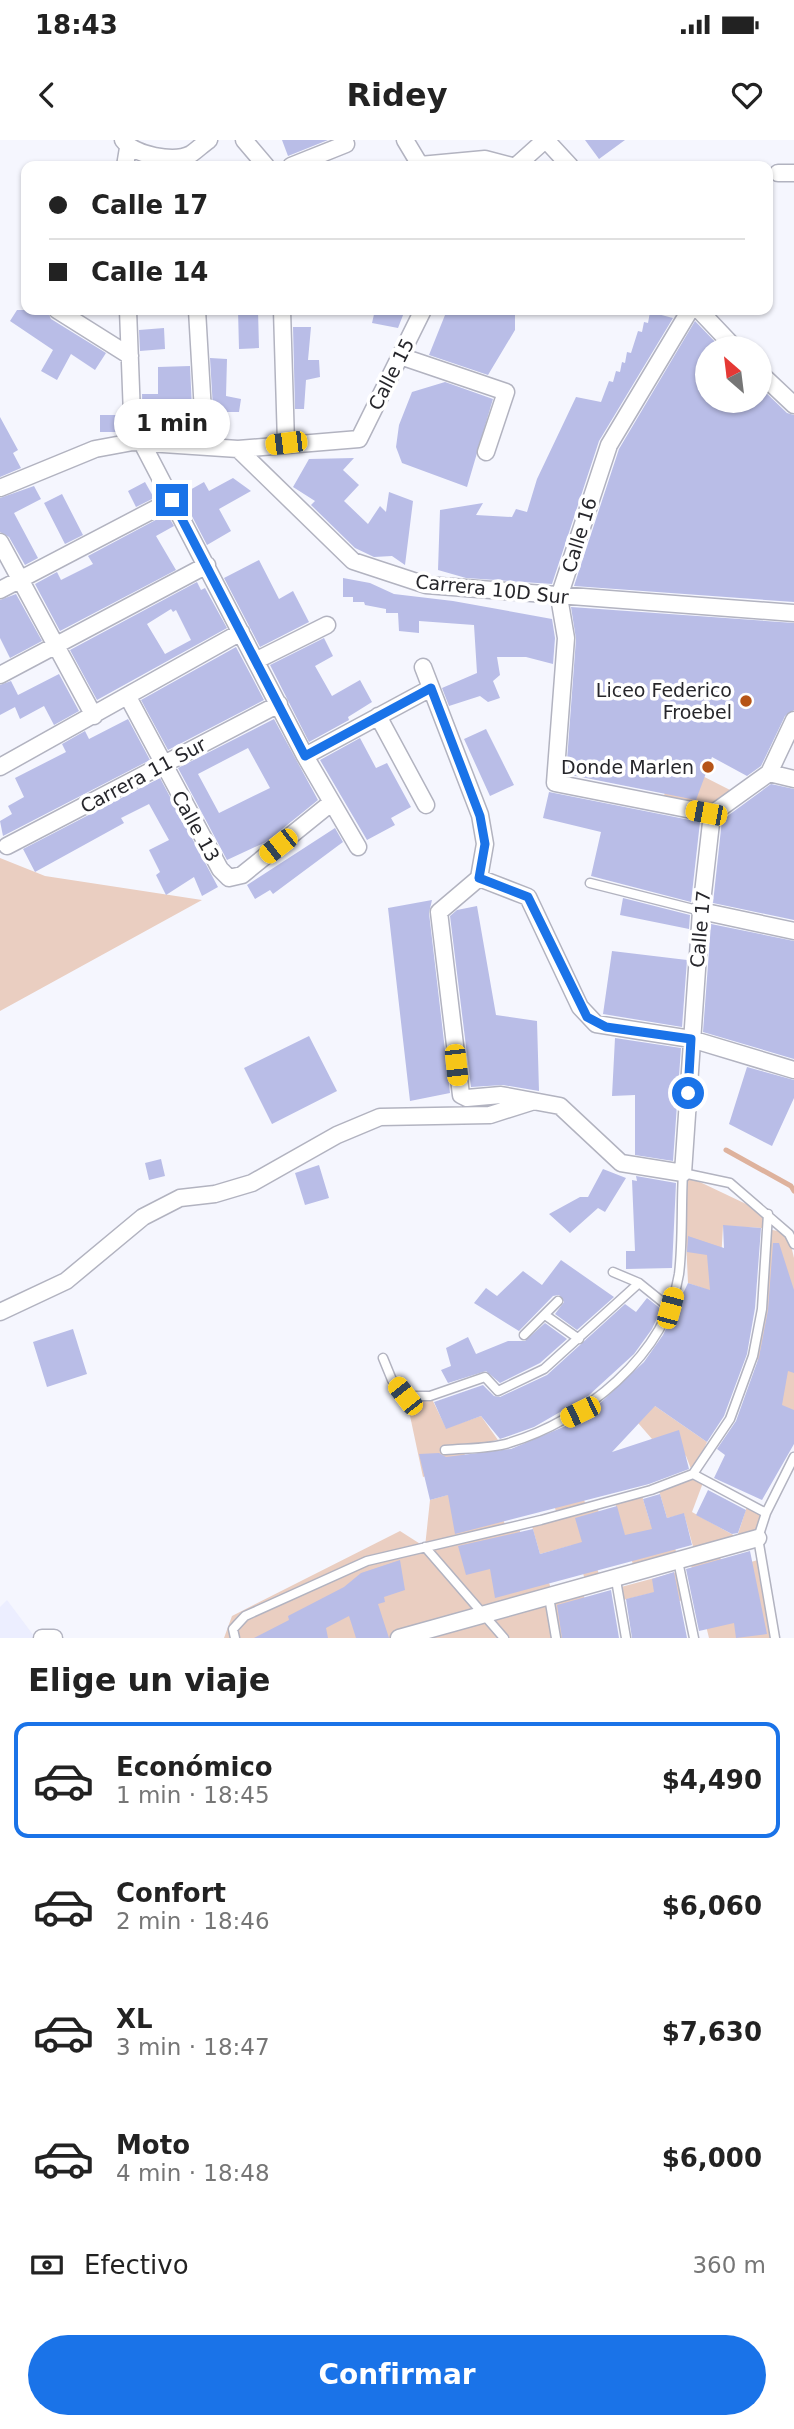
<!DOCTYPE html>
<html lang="es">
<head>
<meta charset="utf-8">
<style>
  body { margin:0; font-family:"DejaVu Sans",sans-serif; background:#f6f6f6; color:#222; height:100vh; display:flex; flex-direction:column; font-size:26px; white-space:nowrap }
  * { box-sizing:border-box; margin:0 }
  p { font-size:23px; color:#767676 }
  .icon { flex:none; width:38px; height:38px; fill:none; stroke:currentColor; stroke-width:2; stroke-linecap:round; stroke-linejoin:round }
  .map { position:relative; height:1498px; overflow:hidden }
  .sheet { display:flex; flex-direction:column; background:#fff; flex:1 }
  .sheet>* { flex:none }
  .hud { position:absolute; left:21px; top:21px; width:752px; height:154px; border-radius:14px; box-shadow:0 2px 5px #0004; display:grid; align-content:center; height:154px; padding:0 28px; background:#fff }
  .needle { width:46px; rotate:332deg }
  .controls { position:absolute; left:695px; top:196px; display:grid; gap:14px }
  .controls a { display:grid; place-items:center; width:77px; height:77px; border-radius:50%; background:#fff; box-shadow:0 2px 5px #0004; font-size:35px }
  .end { position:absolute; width:32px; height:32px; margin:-16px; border:9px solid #1a73e8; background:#fff; box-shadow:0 0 0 4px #fff }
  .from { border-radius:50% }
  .bubble { position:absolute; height:49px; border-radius:24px; background:#fff; box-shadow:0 2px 5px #0004; font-size:23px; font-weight:800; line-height:49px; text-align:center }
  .car { position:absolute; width:21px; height:42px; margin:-21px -10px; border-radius:9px; box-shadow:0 0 5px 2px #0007; background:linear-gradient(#f5c518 24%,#345 0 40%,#f5c518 0 76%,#345 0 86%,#f5c518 0) }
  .hud b { display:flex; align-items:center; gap:24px; height:66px; font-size:26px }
  .hud b+b { border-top:2px solid #e0e0e0 }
  .hud i { width:18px; height:18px; background:#222 }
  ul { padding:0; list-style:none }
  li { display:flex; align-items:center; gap:21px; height:116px; margin:0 14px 10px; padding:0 14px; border:4px solid transparent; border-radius:14px }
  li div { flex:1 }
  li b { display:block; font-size:26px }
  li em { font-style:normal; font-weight:800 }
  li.current { border-color:#1a73e8 }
  li>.icon { width:63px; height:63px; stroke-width:1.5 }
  h2 { padding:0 28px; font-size:32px; line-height:84px }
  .pay { display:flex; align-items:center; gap:18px; height:77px; padding:0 28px; font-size:26px }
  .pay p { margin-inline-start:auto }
  .cta { display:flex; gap:14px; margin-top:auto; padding:14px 28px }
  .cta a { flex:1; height:80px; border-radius:42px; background:#1a73e8; color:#fff; font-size:28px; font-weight:800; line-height:80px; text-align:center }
  .status { display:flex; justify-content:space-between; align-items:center; height:49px; padding:0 35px; background:#fff; direction:ltr }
  .status svg { height:19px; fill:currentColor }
  header { display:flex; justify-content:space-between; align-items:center; height:91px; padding:0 28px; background:#fff; font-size:32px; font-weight:800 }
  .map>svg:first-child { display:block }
  .built { fill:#eceeff }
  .green { fill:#eacec1 }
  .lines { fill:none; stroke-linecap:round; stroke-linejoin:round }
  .stream { stroke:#deb29d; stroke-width:5 }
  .building { fill:#b9bde7; fill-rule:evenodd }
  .service-casing { stroke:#b2b3c0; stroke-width:11 }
  .minor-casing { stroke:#b2b3c0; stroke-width:19 }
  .service { stroke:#fff; stroke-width:8 }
  .minor { stroke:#fff; stroke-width:16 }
  .route { stroke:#1a73e8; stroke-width:9 }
  .poi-dot { fill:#b65417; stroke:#fff; stroke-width:2.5 }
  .labels { text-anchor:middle; stroke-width:7; stroke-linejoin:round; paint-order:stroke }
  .street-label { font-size:19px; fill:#26262b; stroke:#fff }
  .poi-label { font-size:19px; fill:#26262b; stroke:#fff; text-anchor:end }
</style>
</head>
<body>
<div class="status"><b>18:43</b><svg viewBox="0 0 49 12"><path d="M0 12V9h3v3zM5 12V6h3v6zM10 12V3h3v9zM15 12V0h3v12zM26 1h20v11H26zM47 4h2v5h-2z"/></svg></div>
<header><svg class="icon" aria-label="back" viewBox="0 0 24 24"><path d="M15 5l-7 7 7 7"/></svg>Ridey<svg class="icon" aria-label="heart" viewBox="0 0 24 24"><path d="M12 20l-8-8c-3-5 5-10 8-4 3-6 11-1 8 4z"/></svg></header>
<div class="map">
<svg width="794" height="1498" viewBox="0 0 794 1498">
  <rect width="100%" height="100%" fill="#f5f6fe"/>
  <path class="built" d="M7,1460L34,1496L32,1498H0V1467Z"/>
  <path class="green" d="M667,618L734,652L710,668L664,660Z
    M0,718L45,736L202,760L0,871Z
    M683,1034L767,1074L762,1088L788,1093L794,1118V1300L757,1242L762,1088L723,1086L719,1154L688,1143Z
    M613,1254L655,1266L707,1302L693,1334L704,1340L692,1372L737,1397L748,1363L766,1373L758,1398L694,1410L684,1374L667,1378L677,1415L634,1428L613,1356L640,1349L650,1382L667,1378L657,1344L693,1334L686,1316L659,1298L652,1299Z
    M406,1257H431L446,1288L481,1276L498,1300L449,1309L464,1312L467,1323L423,1337Z
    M573,1321L585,1363L596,1361L605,1397L589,1401L600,1438L586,1442L573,1405L540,1414L552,1452L582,1448L594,1498H224L232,1476L400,1391L425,1407L430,1360L492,1342L505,1385L517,1382L528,1417L540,1414L530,1379L556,1371L541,1329Z
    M720,1417L724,1430L761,1419L775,1498H709L691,1425Z
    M677,1432L683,1460L656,1467L652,1453L623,1460L621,1447Z"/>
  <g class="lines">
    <path class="stream" d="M726,1010L791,1046L794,1051"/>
  </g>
  <path class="building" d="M282,0H328L288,16Z
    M585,0H625L599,19Z
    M17,170H47L51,179L106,213L95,230L71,214L57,240L41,231L53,210L10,181Z
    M238,170H258L259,208L239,209Z
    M375,170H405L398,188L372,183Z
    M447,170H515V190L488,235L429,215Z
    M650,172L673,178L599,301L552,444L466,438L438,430L440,370L483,363L476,375L512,377L516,369L527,372L537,339L576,257L601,262L609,241L613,242L616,231L620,232L622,222L625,223L627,212L631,213L638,191L642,192L644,182L648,183Z
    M695,181L721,208H707V261H760V247L787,273L794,275V462L574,446L619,309Z
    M293,187H311L308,220H319L320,237L306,240L304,269H295Z
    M164,188L165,209L140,211L139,190Z
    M210,218L227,219L226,256L241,259L239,272H223L221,287L214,285Z
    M190,226L193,290L143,292L142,254H158V227Z
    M445,242L493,259L467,347L402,323L396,307L399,285L412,252Z
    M100,275H121L122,292H100Z
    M0,277L18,310L13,313L21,328L0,337Z
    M354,318L343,330L359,345L344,361L368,384L380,366L386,372L389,352L413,361L405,425L392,416L374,417L355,408L311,365L315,361L293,347L309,319Z
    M233,338L251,351L219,369L231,391L207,405L181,355L204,342L209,351Z
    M145,342L154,358L136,367L128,351Z
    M34,346L41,359L14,373L38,418L25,425L9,397L0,392V358Z
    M62,354L83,395L65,404L44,363Z
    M167,374L174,386L156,396L176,430L60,491L35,444L57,432L61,440L93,424L88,416Z
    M259,420L279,459L293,451L309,482L260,507L224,438Z
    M343,438L370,443L394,454L453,461L552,479L555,498L553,524L526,517H497L500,535L493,541L500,558L488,562L480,556L449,566L442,548L477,533L474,485L419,481V493L399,491L398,473H386V469L365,465L364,462H353V457H343Z
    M197,442L201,450L205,448L227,488L97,560L70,510ZM171,469L173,472L176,470L191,500L165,514L147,484Z
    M16,454L42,501L10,518L0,498V460Z
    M571,467L794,483V570L785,576L761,626L747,636L712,617L696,660L566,634L576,499Z
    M324,498L333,516L315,526L332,556L360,540L372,562L348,577L349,580L309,602L270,525Z
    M236,507L264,560L168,610L141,560Z
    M59,534L79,571L54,585L44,566L20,579L15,567L0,575V545L11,541L18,555Z
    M128,579L150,620L3,696L0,681L12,674L8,666L24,657L15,638L66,612L62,604L85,591L89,599Z
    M274,579L318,660L266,702L227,720L178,628ZM248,608L270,648L219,673L198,634Z
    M486,589L514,645L490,656L464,599Z
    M360,598L376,628L387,623L411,667L391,678L395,685L367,700L320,620Z
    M160,638L218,747L202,756L194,737L166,755L156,735L160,732L149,710L169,700L149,664L121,678L124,683L35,732L23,709Z
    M771,644L794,649V780L713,763L722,680Z
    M549,652L700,682L691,762L591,736L601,692L543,678Z
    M335,688L343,702L273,754L270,750L255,759L247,745Z
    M623,758L690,775L689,789L620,775Z
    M432,760L429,773L450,953L410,961L388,768Z
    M477,766L496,875L537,881L539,951L503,945L471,947L450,776L457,770Z
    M711,784L794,801V919L703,892Z
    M612,811L687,820L682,887L603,874Z
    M309,896L337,951L272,984L244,928Z
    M615,898L681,908L673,1021L635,1015V955L612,956Z
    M747,927L794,940V958L772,1006L729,984Z
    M161,1019L165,1036L149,1040L145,1023Z
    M319,1025L329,1058L305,1065L295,1033Z
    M603,1029L626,1038L605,1072L598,1068L570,1093L549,1074L580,1057H588Z
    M636,1036L676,1043L672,1128L626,1129V1111H635L632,1040L637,1041Z
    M723,1085L761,1088L755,1168L747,1214L724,1276L707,1302L655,1266L612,1312L679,1290L689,1329L649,1344L455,1394L448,1355L430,1360L419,1314L439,1313L446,1317L511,1309L568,1285L596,1267L644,1222L663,1195L688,1143L710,1150L707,1115L687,1112L688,1096L724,1108Z
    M773,1103H779L794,1150V1233L788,1231L782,1265L794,1270V1304L762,1360L714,1338L725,1315L717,1309L736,1281L759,1217L768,1170Z
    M561,1120L614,1157L577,1190L555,1174L564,1162L559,1155L553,1156L519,1191L474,1163L486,1148L497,1156L523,1131L542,1145Z
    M647,1158L661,1169L652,1189L634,1214L588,1256L534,1287L500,1299L481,1276L446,1289L434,1262L483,1245L494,1256L500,1257L547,1235L625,1164L636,1172Z
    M545,1183L567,1199L540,1223L500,1243L486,1231L448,1243L441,1230L451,1226L446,1208L468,1197L476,1214L508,1201H525Z
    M73,1189L87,1234L47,1247L33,1202Z
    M708,1350L746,1370L738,1393L732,1394L696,1375Z
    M660,1354L667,1378L684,1373L692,1405L495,1458L490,1429L466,1435L458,1406L533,1389L540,1414L582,1402L575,1378L617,1366L625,1395L652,1389L643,1359Z
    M750,1411L767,1494L736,1498L734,1483L699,1491L686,1429Z
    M400,1420L405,1450L384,1457L385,1462L378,1464L389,1498H356L349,1476L326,1488L328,1498H254L289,1480L288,1476L344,1447L361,1433Z
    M674,1432L687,1498H632L626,1459L654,1452L652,1439Z
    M611,1450L619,1498H562L557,1465Z"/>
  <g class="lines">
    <defs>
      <path id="service" d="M590,743L701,771
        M613,1132L639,1143L670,1168
        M545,1175L579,1199
        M524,1195L558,1161
        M383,1218L392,1240L405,1256H430L485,1237L498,1251L544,1229L639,1143
        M445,1310C465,1308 489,1309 509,1303C583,1281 666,1216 679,1134C683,1102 681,1066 683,1033L730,1043L789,1094L794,1104
        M693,1334L766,1373
        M425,1407L504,1498
        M678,1421L694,1498
        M616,1440L626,1498
        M549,1457L556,1498
        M235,1498L233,1489L245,1476L367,1421L541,1380L651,1350L693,1334L730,1279L753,1216L762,1169L768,1074
        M775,1498L758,1398L766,1373L794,1317"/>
      <path id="minor" d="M123,0C134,15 174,23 191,14C197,10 203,4 209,0
        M244,0L266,26
        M405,0L420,25L485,19L512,26
        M546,0L570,26
        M125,26L128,8
        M291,26L346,4L344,0
        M516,26L545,0
        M778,33H794
        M57,170L130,216
        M128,170L133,302
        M197,170L205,306
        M282,170L286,303
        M690,170L609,305L559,457L566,498L555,643L712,674
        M699,170L735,208
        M400,216L506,252L486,312
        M760,233L794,265
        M142,303L305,616L358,707
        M238,309L353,421L426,445L794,473
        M0,348L95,309L133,302L238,309L359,299L423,170
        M0,402L94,576
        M0,450L172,360
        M257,520L327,485
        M423,527L480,675L485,704L479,738
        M0,535L207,425
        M128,557L220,729L229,738L242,735L331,663
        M378,576L426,665
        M305,616L431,548
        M0,627L241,492
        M769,633L794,639
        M7,706L279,564
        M479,738L439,772L461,955L467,958L501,955L560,966L621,1023L683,1033L701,771L712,674L769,633L794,580
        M479,738L528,757L580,867L596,884L691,899L794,930
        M701,771L794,791
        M0,1172L66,1141L143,1077L180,1058L215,1054L252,1043L337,995L380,977L490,975L531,962
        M42,1498H54
        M399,1498L758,1398"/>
    </defs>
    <use href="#service" class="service-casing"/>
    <use href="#minor" class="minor-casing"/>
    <use href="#service" class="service"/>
    <use href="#minor" class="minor"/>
  </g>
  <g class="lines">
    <path class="route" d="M172,360L305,616L431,548L480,676L485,704L479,738L528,757L587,877L606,887L691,899L688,953"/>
  </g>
  <g class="poi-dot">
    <circle cx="746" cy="561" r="7"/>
    <circle cx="708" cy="627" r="7"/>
  </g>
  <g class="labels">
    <g class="street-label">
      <text transform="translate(391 234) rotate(-63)" y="7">Calle 15</text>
      <text transform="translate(579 395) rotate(-73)" y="7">Calle 16</text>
      <text transform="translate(492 449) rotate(6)" y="7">Carrera 10D Sur</text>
      <text transform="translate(143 635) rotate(-28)" y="7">Carrera 11 Sur</text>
      <text transform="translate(196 686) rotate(61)" y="7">Calle 13</text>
      <text transform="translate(700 789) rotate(-85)" y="7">Calle 17</text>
    </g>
    <g class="poi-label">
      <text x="732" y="557">Liceo Federico<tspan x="732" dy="22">Froebel</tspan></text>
      <text x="694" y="634">Donde Marlen</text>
    </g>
  </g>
</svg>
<div class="controls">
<a><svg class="needle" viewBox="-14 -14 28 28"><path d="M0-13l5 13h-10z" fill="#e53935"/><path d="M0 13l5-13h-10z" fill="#767676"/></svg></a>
</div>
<i class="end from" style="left:688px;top:953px"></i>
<i class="end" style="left:172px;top:360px"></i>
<div class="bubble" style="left:114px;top:259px;width:116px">1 min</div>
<i class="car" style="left:286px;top:303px;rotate:263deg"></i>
<i class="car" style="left:706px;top:673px;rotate:281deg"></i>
<i class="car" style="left:278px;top:706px;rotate:232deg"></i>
<i class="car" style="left:456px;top:925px;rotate:174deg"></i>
<i class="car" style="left:670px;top:1168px;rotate:15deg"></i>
<i class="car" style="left:405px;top:1256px;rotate:322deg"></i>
<i class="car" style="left:580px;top:1272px;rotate:244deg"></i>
<div class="hud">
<b><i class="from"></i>Calle 17</b>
<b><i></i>Calle 14</b>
</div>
</div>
<section class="sheet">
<h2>Elige un viaje</h2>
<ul>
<li class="current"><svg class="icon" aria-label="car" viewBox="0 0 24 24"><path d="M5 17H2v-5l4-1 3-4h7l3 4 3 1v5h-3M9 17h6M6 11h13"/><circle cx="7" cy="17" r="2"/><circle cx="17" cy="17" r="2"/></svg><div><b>Económico</b><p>1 min · 18:45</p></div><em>$4,490</em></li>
<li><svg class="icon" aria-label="car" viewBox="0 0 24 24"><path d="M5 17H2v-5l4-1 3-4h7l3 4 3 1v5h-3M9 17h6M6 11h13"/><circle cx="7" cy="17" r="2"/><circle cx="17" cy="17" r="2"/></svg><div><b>Confort</b><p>2 min · 18:46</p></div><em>$6,060</em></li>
<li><svg class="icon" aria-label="car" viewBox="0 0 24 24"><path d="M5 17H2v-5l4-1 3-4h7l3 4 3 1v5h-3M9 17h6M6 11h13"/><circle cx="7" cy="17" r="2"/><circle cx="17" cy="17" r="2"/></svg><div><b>XL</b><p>3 min · 18:47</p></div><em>$7,630</em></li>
<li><svg class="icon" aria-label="car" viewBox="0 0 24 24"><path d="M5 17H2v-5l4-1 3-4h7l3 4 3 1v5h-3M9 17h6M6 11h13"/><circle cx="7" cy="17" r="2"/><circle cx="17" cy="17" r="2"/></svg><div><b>Moto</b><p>4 min · 18:48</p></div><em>$6,000</em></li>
</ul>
<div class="pay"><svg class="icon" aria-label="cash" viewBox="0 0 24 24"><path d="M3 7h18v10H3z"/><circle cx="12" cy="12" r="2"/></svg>Efectivo<p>360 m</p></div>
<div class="cta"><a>Confirmar</a></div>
</section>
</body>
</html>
